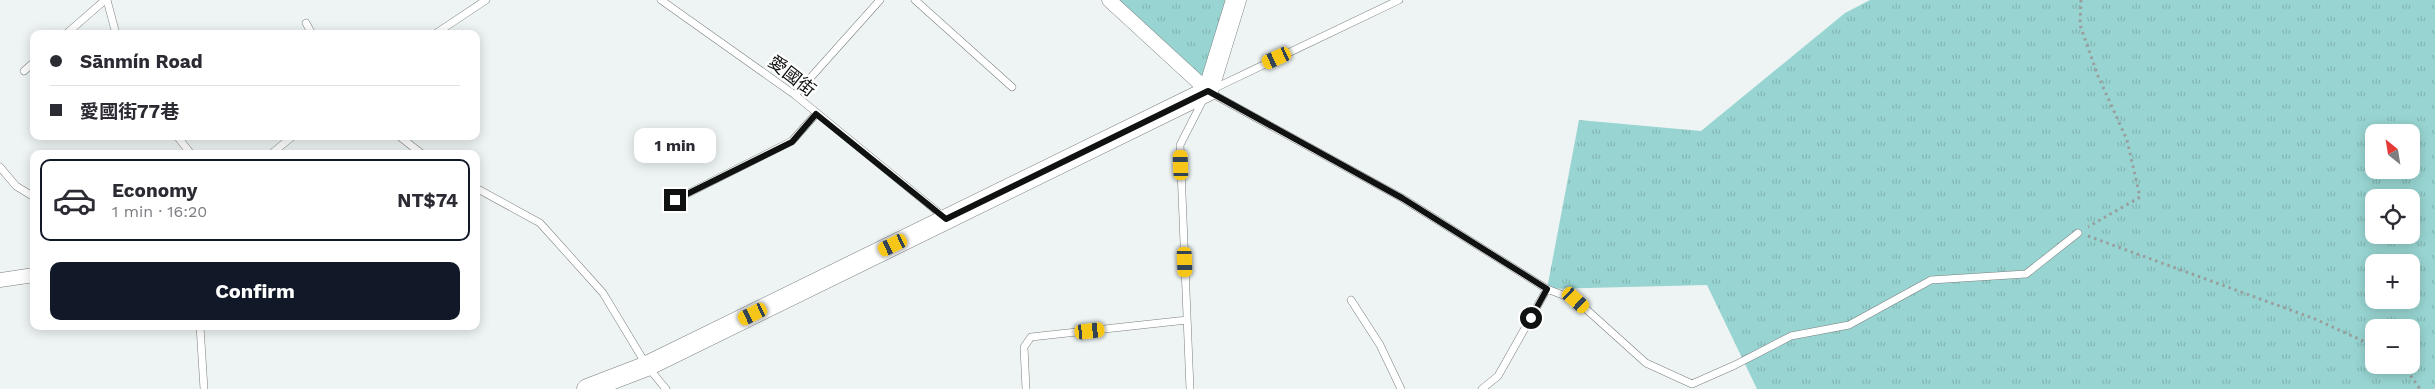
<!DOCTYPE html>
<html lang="en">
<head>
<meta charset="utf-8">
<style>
  body { margin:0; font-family:"Work Sans","Noto Sans TC",sans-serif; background:#f2f2f3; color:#2b2b33; height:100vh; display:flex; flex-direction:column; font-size:19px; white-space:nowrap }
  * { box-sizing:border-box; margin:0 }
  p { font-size:16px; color:#7c7c81 }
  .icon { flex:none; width:28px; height:28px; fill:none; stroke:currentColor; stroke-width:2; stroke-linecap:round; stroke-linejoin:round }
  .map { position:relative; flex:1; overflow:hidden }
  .panel { position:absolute; left:30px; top:150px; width:450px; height:180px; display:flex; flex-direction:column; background:#fff; border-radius:10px; box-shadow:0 2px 12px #0003 }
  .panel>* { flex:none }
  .top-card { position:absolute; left:30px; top:30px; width:450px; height:110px; border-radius:10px; box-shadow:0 2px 12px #0003; display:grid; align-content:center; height:110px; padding:0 20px; background:#fff }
  .needle { width:32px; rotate:330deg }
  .buttons { position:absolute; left:2365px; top:124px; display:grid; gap:10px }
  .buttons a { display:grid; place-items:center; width:55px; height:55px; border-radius:10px; background:#fff; box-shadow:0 2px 12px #0003; font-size:25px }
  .end { position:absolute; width:22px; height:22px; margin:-11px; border:6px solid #101211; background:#fff; box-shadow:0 0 0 2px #fff }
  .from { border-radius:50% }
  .bubble { position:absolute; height:35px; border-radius:10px; background:#fff; box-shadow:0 2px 12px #0003; font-size:16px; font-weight:700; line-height:35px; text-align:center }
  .car { position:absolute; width:15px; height:30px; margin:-15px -8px; border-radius:6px; box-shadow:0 0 4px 1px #0007; background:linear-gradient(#f5c518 24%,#345 0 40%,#f5c518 0 76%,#345 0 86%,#f5c518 0) }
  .top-card b { display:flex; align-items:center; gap:18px; height:48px; font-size:19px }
  .top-card b+b { border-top:1px solid #e1e1e2 }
  .top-card i { width:12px; height:12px; background:#2b2b33 }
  ul { padding:9px 0 0; list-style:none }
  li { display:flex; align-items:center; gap:15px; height:82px; margin:0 10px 8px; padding:0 10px; border:2px solid transparent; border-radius:10px }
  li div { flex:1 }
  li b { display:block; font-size:19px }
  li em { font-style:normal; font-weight:700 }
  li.on { border-color:#111827 }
  li>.icon { width:45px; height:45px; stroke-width:1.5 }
  .cta { display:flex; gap:10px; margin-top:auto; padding:10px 20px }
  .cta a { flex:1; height:58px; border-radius:10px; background:#111827; color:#fff; font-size:20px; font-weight:700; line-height:58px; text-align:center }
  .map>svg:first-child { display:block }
  .grass { fill:url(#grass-tufts); fill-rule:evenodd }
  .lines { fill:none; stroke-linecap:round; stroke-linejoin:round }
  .lane-casing { stroke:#7a7f7f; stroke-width:8 }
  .street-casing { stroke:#7a7f7f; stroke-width:15 }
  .secondary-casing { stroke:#7a7f7f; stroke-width:21 }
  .path { stroke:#989e9d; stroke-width:3; stroke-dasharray:2.5 4; stroke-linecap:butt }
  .lane { stroke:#fff; stroke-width:7 }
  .street { stroke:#fff; stroke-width:14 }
  .secondary { stroke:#fff; stroke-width:20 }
  .route { stroke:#101211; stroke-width:6 }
  .labels { text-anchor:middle; stroke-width:4.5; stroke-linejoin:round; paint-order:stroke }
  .street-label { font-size:18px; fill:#101211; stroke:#fff }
</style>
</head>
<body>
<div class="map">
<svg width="2435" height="389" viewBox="0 0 2435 389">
  <defs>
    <pattern id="grass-tufts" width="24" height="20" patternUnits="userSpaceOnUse" patternTransform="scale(1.25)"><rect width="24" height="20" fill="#98d5d2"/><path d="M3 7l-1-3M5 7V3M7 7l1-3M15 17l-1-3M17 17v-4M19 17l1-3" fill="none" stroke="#82b6b3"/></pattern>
  </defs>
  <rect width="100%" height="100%" fill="#edf4f3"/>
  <path class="grass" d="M1110,0H1236L1207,85Z
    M1870,0H2435V389H1757L1707,285L1547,289L1579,120L1701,131L1845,13ZM2374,132H2411V170H2374ZM2374,198H2411V235H2374ZM2374,262H2411V300H2374ZM2374,328H2411V365H2374Z"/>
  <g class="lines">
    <defs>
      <path id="lane" d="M107,0L116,34
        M661,0L795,95L944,217
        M915,0L1012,87
        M306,23L312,34
        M66,34L105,0
        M435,34L486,0
        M24,71L34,62
        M1213,89L1399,0
        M1209,92L1402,198L1547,289L1498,376L1482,389
        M795,95L880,0
        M177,136L191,154
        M399,136L422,154
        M271,154L293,136
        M0,167L16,186L34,197
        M476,188L540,223L603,293L647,366L666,389
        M675,200L792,141L816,114
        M1547,289L1576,300L1646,363L1692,384L1735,365L1791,336L1849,325L1931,280L2026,274L2078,233
        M1351,300L1380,345L1401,389
        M200,326L204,389
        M1026,389L1024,347L1031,337L1187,320
        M1190,389L1180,145L1204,98"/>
      <path id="street" d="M1109,0L1208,91
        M0,280L34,275"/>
      <path id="secondary" d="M587,389L647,366L1208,91L1236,0"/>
    </defs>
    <use href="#lane" class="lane-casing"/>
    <use href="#street" class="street-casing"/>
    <use href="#secondary" class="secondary-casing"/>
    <path class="path" d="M2081,0L2080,25L2098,76L2127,140L2140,197L2088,227
      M2088,236L2315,319L2374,346
      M2403,365L2420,389"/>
    <use href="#lane" class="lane"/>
    <use href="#street" class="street"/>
    <use href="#secondary" class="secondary"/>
  </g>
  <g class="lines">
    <path class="route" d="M675,200L792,142L816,114L946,219L1208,91L1402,198L1547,289L1531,318"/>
  </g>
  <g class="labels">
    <g class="street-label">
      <text transform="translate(792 76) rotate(38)" y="6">愛國街</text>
    </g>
  </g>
</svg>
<div class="buttons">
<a><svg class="needle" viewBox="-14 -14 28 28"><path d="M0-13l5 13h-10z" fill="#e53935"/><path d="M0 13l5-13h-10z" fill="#7c7c81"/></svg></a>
<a><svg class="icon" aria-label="locate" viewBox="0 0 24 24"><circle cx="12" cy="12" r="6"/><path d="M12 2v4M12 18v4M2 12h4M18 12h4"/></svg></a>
<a>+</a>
<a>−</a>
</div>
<i class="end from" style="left:1531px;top:318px"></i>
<i class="end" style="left:675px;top:200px"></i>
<div class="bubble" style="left:634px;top:128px;width:82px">1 min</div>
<i class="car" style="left:1277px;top:58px;rotate:245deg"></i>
<i class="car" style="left:1181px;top:165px;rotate:358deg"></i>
<i class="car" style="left:893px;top:245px;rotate:244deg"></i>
<i class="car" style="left:1185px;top:262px;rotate:178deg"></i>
<i class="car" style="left:1576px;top:300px;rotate:132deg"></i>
<i class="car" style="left:753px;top:314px;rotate:244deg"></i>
<i class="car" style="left:1090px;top:331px;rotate:84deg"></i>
<div class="top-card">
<b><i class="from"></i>Sānmín Road</b>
<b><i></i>愛國街77巷</b>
</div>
<section class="panel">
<ul>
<li class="on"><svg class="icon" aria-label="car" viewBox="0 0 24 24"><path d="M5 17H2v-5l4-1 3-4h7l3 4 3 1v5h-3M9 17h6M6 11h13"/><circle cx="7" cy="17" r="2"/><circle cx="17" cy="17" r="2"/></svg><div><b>Economy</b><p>1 min · 16:20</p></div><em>NT$74</em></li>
</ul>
<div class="cta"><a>Confirm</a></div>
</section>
</div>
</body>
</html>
